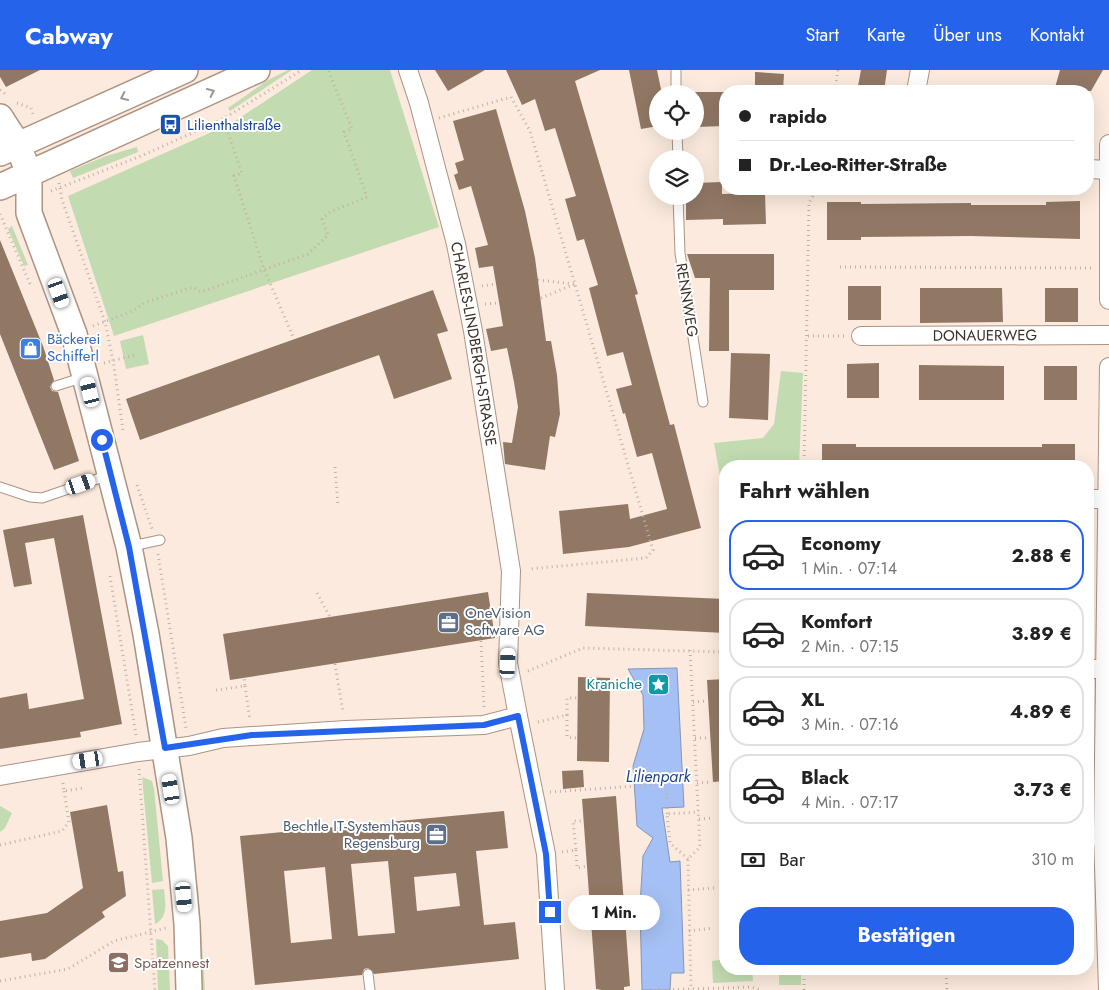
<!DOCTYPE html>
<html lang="de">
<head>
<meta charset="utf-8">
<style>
  body { margin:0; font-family:Jost,sans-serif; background:#f6f6f6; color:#222; height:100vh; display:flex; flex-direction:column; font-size:19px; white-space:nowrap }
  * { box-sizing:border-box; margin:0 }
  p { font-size:16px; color:#767676 }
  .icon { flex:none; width:28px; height:28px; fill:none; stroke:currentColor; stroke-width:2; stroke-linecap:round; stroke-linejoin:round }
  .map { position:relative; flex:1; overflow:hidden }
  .side { position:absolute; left:719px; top:390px; width:375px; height:515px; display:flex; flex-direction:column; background:#fff; border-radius:20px; box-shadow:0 5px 20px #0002 }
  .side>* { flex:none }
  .banner { position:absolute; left:719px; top:15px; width:375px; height:110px; border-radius:20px; box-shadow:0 5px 20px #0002; display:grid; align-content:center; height:110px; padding:0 20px; background:#fff }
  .controls { position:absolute; left:649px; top:15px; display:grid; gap:10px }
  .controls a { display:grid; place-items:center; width:55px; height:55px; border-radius:50%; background:#fff; box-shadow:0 5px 20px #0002; font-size:25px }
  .end { position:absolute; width:22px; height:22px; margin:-11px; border:6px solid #2563eb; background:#fff; box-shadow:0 0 0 2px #fff }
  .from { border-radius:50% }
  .bubble { position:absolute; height:35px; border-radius:18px; background:#fff; box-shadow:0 5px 20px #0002; font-size:16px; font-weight:700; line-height:35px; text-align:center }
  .car { position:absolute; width:15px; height:30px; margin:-15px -8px; border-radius:6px; box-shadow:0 0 4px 1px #0007; background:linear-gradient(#fff 24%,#345 0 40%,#fff 0 76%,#345 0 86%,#fff 0) }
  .banner b { display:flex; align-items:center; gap:18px; height:48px; font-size:19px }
  .banner b+b { border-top:1px solid #e0e0e0 }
  .banner i { width:12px; height:12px; background:#222 }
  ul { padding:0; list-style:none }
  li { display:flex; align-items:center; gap:15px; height:70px; margin:0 10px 8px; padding:0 10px; border:2px solid #e0e0e0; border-radius:20px }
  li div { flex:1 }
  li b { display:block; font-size:19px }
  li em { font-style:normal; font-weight:700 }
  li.active { border-color:#2563eb }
  li>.icon { width:45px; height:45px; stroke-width:1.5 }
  h2 { padding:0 20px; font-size:22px; line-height:60px }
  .pay { display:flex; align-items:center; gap:12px; height:55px; padding:0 20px; font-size:19px }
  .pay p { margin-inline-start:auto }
  .cta { display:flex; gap:10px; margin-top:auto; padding:10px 20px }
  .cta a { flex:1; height:58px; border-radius:20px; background:#2563eb; color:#fff; font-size:20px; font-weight:700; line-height:58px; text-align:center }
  header { display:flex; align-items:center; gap:30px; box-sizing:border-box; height:70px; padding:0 25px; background:#2563eb; color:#fff }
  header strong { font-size:24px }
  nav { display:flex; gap:28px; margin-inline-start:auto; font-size:18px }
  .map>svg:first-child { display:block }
  .green { fill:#c2dbb0 }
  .water { fill:#a5c0f4; stroke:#8595b6 }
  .building { fill:#917865; fill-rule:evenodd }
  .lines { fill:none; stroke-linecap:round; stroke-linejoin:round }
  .lane-casing { stroke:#ad9380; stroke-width:11 }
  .street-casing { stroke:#ad9380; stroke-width:20 }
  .secondary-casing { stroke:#ad9380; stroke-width:28 }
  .path { stroke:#c1b2a6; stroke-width:3; stroke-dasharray:1 4; stroke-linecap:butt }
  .lane { stroke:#fff; stroke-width:9 }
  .street { stroke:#fff; stroke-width:18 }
  .secondary { stroke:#fff; stroke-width:25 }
  .oneway { stroke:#9c9893 }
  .route { stroke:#2563eb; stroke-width:6 }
  .labels { text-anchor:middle; stroke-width:4; stroke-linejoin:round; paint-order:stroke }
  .transit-label { font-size:15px; fill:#164399; stroke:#fff; text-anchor:start }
  .street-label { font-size:15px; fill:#3a3027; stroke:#fff }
  .shop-label { font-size:15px; fill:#366cbe; stroke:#fff; text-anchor:start }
  .service-label { font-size:15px; fill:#4e5e75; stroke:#fff; text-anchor:start }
  .culture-label { font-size:15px; fill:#0d838f; stroke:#fff; text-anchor:end }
  .education-label { font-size:15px; fill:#785e54; stroke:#fff; text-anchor:start }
  .water-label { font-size:16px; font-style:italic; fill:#21438d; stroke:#fff }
</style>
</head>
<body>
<header>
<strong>Cabway</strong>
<nav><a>Start</a><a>Karte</a><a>Über uns</a><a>Kontakt</a></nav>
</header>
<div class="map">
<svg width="1109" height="920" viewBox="0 0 1109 920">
  <rect width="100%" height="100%" fill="#fbeadd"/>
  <path class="green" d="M288,0H292L230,41L228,38L268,10Z
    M312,0H390L439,157L114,266L68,126L232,53Z
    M137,77L138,82L73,108L70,101L106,86Z
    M12,156L28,195L24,196L8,159Z
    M143,265L149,294L126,299L120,271Z
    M781,301L803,303L799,396H725V433L714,373L763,368L774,354Z
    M142,707L152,711L154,719L163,811L152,813Z
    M0,736L12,743L5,758L0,762Z
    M191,817H198L205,920H199Z
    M164,819C165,832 169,847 155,854L152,820Z
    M156,869L162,870L168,876L170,920H158Z
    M725,889V899H752L753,911L713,913L712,891Z
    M779,899H801V915H779Z"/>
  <path class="water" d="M677,598L684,737L662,738L670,792L680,791L684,903H671L670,920H642L640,836L643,786L653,768L637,756L633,696L644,659L643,625L628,599Z"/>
  <path class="building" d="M0,0H40L6,17L0,7Z
    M435,0H485L448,21Z
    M506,0H600L575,11L638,224L635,225L670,355L674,354L701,458L629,477L563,484L559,441L628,434L630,449L667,439L652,383L637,387L625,343L623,344L616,319L632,315L623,282L607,286L589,218L598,215L584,169L577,171L565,129L576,126L555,58L545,61L535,29L522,35Z
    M629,0H657L662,24H658V56L641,59Z
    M861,0H887L884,21H857Z
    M1060,0H1103L1091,21H1054Z
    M755,2L784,4L783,21H755Z
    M695,22H724V56L695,57Z
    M496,39L525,141L535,188L546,271H551L557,305L560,344L555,367L550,366L545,400L505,394L503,372L512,373L518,337L514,312L507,278L491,281L486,259L503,256L493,196L479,198L475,178L488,175L471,116L459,120L454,105L458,103L455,93L464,90L453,51Z
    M722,112V124L765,123L766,154L723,155V149L686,150V126H695V113Z
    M1080,131V169L971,166L861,167V170H827V132H861V134L971,133V135H1046V132Z
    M0,170L43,276L54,310L50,317L52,321L58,322L79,391L54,400L0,264Z
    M687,184H774V220H729V281H709L710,208H695Z
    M848,216H881V250H848Z
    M920,218H1002L1003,252L920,253Z
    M1045,218H1078V252H1045Z
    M433,220L448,261L437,264L452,309L394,329L379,285L140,370L126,329Z
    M731,283L770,284L768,350L729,348Z
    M879,293V328H847V294Z
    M919,295L1004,296V330H919Z
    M1044,296H1077V330H1044Z
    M822,374H856V377H1042V374H1075V396H822Z
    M83,445L122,654L80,662L81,667L0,679V628L27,623L29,639L84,629L54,468L25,473L32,514L14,517L3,460Z
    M488,522L495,568L230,610L223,564Z
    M587,523L725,529V563L585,556Z
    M578,607L610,608L609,692L577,691Z
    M725,609V711L713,712L707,610Z
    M583,700L584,717L563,719L562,701Z
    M616,726L630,916L624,917V920H602L596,919L582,729Z
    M107,735L118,802L123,801L126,826L102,842L105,847L45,889L32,891L31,883L0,888V851L47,843L83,818L70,742Z
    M504,741L508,778L476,781L484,855L515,852L519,889L374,904L368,898L364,899L362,905L255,915L240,766ZM388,791L395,863L358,866L351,794ZM325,797L332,869L291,873L284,801ZM456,803L460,836L417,841L414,807Z"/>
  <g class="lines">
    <defs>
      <path id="lane" d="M676,0V24
        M677,61L678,89
        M678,126L680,183L703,332
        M56,316L84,307
        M0,417L30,427L42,428L109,405
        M132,476L160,470
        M368,904L370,920"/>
      <g id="street">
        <path id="s1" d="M408,0L419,33L456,174L473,261L511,501L508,593L518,646"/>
        <path d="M916,21L920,0"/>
        <path d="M1109,74V230"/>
        <path d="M1088,99L1109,100"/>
        <path id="s2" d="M861,266L1109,265"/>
        <path d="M1088,429H1108"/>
        <path d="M1088,599H1106"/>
        <path d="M0,706L138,682L189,676L223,668L346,660L484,655L518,646L546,784L555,920"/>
        <path d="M1088,766H1103"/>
        <path d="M1108,920L1103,766L1109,297"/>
      </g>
      <path id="secondary" d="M0,47L18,75L29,104V143L74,264L129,477L146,564L179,768L187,854L189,920
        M0,83L185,0
        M0,117L257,0"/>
    </defs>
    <use href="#lane" class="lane-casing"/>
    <use href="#street" class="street-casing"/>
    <use href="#secondary" class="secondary-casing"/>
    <path class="path" d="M0,20L8,26
      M835,21L838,0
      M17,33L31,38L33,44
      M439,48L511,27L530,61L653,480L646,488L529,499
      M223,49L242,103L234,106L264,199L294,269
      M59,113L62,130L105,252L113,290L123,360
      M51,121L141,86L223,49L302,0
      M0,144L30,214
      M840,197L1093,198
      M538,210L575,214
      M482,216L496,214
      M541,228L575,214
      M485,234L499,233
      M93,256L133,241L144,233L193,217L201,222L308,184L328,165L322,149L330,142L367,127L344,62L352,59L328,0
      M808,266H845
      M104,293L134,285
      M804,396L809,133L817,119
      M335,397L338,436
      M137,415L152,459
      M158,484L186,658
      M110,506L136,665
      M317,523L330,547
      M481,571L484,637
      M690,580L700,777L688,789L691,920
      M335,594L343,642
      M528,601L583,578L725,582
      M245,616L250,650
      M216,620L245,616L244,608
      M693,632L708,631
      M567,645V667L577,668
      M538,652L567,645V628H578
      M695,668H710
      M139,699L155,920
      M63,713L64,721L84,718
      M697,713L712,712
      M550,722L666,714L667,744
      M699,749L714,748
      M0,775L62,761L69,752L64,721
      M576,780L577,798L587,796
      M562,782L576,780L573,751H584
      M688,789L670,773L667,744L699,742
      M688,820L714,818
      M689,861L713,858
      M804,899V920
      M946,903L947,920
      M0,911L68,899L114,871L166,858
      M653,920L752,917L761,920"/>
    <use href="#lane" class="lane"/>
    <use href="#street" class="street"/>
    <use href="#secondary" class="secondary"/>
  </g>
  <defs><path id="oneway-chevron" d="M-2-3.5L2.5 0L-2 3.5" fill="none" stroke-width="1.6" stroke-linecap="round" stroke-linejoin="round" transform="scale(1.25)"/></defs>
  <g class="oneway">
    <use href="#oneway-chevron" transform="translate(211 22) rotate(-25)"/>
    <use href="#oneway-chevron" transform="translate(124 27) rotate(155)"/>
  </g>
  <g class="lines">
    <path class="route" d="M102,370L129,477L165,678L252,665L484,655L518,646L546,784L550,842"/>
  </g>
  <defs>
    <symbol id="bus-square" viewBox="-11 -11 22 22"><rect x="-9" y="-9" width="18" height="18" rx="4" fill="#1a4fb4" stroke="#fff"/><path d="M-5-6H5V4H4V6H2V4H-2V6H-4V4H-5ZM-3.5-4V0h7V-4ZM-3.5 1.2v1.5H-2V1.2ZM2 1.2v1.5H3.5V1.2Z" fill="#fff"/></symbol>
    <symbol id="shop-square" viewBox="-11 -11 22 22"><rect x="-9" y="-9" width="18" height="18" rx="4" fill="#3f7fe0" stroke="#fff"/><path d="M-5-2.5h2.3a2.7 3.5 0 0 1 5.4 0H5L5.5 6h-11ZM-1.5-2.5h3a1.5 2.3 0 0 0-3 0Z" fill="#fff"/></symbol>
    <symbol id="office-square" viewBox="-11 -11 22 22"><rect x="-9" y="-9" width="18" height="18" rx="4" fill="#5c6f8a" stroke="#fff"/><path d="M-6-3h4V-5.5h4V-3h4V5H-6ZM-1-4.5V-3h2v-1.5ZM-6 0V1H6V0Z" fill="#fff"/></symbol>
    <symbol id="sight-square" viewBox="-11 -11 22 22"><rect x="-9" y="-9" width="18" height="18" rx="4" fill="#0f9aa8" stroke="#fff"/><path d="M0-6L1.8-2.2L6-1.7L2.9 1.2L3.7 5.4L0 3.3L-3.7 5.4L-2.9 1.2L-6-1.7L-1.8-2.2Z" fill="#fff"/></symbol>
    <symbol id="school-square" viewBox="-11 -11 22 22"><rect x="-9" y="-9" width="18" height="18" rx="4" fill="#8d6e63" stroke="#fff"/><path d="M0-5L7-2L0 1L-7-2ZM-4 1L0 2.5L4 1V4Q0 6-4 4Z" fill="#fff"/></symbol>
  </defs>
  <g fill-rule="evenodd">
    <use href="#bus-square" x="158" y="42" width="25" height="25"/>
    <use href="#shop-square" x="18" y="266" width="25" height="25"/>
    <use href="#office-square" x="436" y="540" width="25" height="25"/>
    <use href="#sight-square" x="646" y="602" width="25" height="25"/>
    <use href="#office-square" x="424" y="752" width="25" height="25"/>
    <use href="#school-square" x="106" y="880" width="25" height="25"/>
  </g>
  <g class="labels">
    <g class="transit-label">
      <text x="187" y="60">Lilienthalstraße</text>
    </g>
    <g class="street-label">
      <text transform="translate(687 230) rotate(81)" y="5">RENNWEG</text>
      <text dy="5" stroke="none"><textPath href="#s2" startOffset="124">DONAUERWEG</textPath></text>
      <text dy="5" stroke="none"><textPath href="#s1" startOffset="282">CHARLES-LINDBERGH-STRASSE</textPath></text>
    </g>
    <g class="shop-label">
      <text x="47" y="274">Bäckerei<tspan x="47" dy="17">Schifferl</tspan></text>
    </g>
    <g class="service-label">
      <text x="465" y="548">OneVision<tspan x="465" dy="17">Software AG</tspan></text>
      <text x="420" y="761" text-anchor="end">Bechtle IT-Systemhaus<tspan x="420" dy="17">Regensburg</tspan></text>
    </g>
    <g class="culture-label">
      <text x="642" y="619">Kraniche</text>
    </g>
    <g class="education-label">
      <text x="134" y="898">Spatzennest</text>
    </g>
    <g class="water-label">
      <text x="658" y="712">Lilienpark</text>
    </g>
  </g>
</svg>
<div class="controls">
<a><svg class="icon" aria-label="locate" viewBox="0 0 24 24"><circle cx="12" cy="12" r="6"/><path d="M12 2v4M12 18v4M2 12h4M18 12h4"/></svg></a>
<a><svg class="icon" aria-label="layers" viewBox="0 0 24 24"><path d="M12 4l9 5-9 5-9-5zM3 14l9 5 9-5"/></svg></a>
</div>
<i class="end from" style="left:102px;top:370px"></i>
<i class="end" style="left:550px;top:842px"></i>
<div class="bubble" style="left:568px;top:825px;width:92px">1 Min.</div>
<i class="car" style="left:59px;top:223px;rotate:160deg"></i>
<i class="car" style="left:90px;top:322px;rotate:346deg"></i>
<i class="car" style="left:81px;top:414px;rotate:71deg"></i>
<i class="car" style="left:508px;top:593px;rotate:3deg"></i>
<i class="car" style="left:88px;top:690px;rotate:261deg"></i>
<i class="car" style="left:171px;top:719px;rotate:351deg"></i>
<i class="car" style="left:184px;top:827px;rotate:175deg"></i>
<div class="banner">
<b><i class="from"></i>rapido</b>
<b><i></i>Dr.-Leo-Ritter-Straße</b>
</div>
<section class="side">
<h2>Fahrt wählen</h2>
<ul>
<li class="active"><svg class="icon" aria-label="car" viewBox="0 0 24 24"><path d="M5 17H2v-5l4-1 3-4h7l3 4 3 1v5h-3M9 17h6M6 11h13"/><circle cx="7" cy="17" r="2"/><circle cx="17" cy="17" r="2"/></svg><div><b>Economy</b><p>1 Min. · 07:14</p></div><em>2.88 €</em></li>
<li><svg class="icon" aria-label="car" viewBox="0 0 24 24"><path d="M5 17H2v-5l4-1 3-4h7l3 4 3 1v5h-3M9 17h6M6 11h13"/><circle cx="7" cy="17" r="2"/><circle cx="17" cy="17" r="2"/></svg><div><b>Komfort</b><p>2 Min. · 07:15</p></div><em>3.89 €</em></li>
<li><svg class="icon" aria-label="car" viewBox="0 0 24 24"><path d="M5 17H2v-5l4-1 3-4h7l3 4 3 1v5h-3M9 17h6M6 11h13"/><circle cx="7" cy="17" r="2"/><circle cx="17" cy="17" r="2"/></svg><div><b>XL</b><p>3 Min. · 07:16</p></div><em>4.89 €</em></li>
<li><svg class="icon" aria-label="car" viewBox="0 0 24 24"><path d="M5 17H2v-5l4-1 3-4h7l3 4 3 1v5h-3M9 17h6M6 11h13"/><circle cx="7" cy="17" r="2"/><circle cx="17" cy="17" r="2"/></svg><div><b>Black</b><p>4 Min. · 07:17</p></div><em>3.73 €</em></li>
</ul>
<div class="pay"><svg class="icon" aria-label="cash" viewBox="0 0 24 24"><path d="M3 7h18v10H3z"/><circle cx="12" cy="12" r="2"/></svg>Bar<p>310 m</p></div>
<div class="cta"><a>Bestätigen</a></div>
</section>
</div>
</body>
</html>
